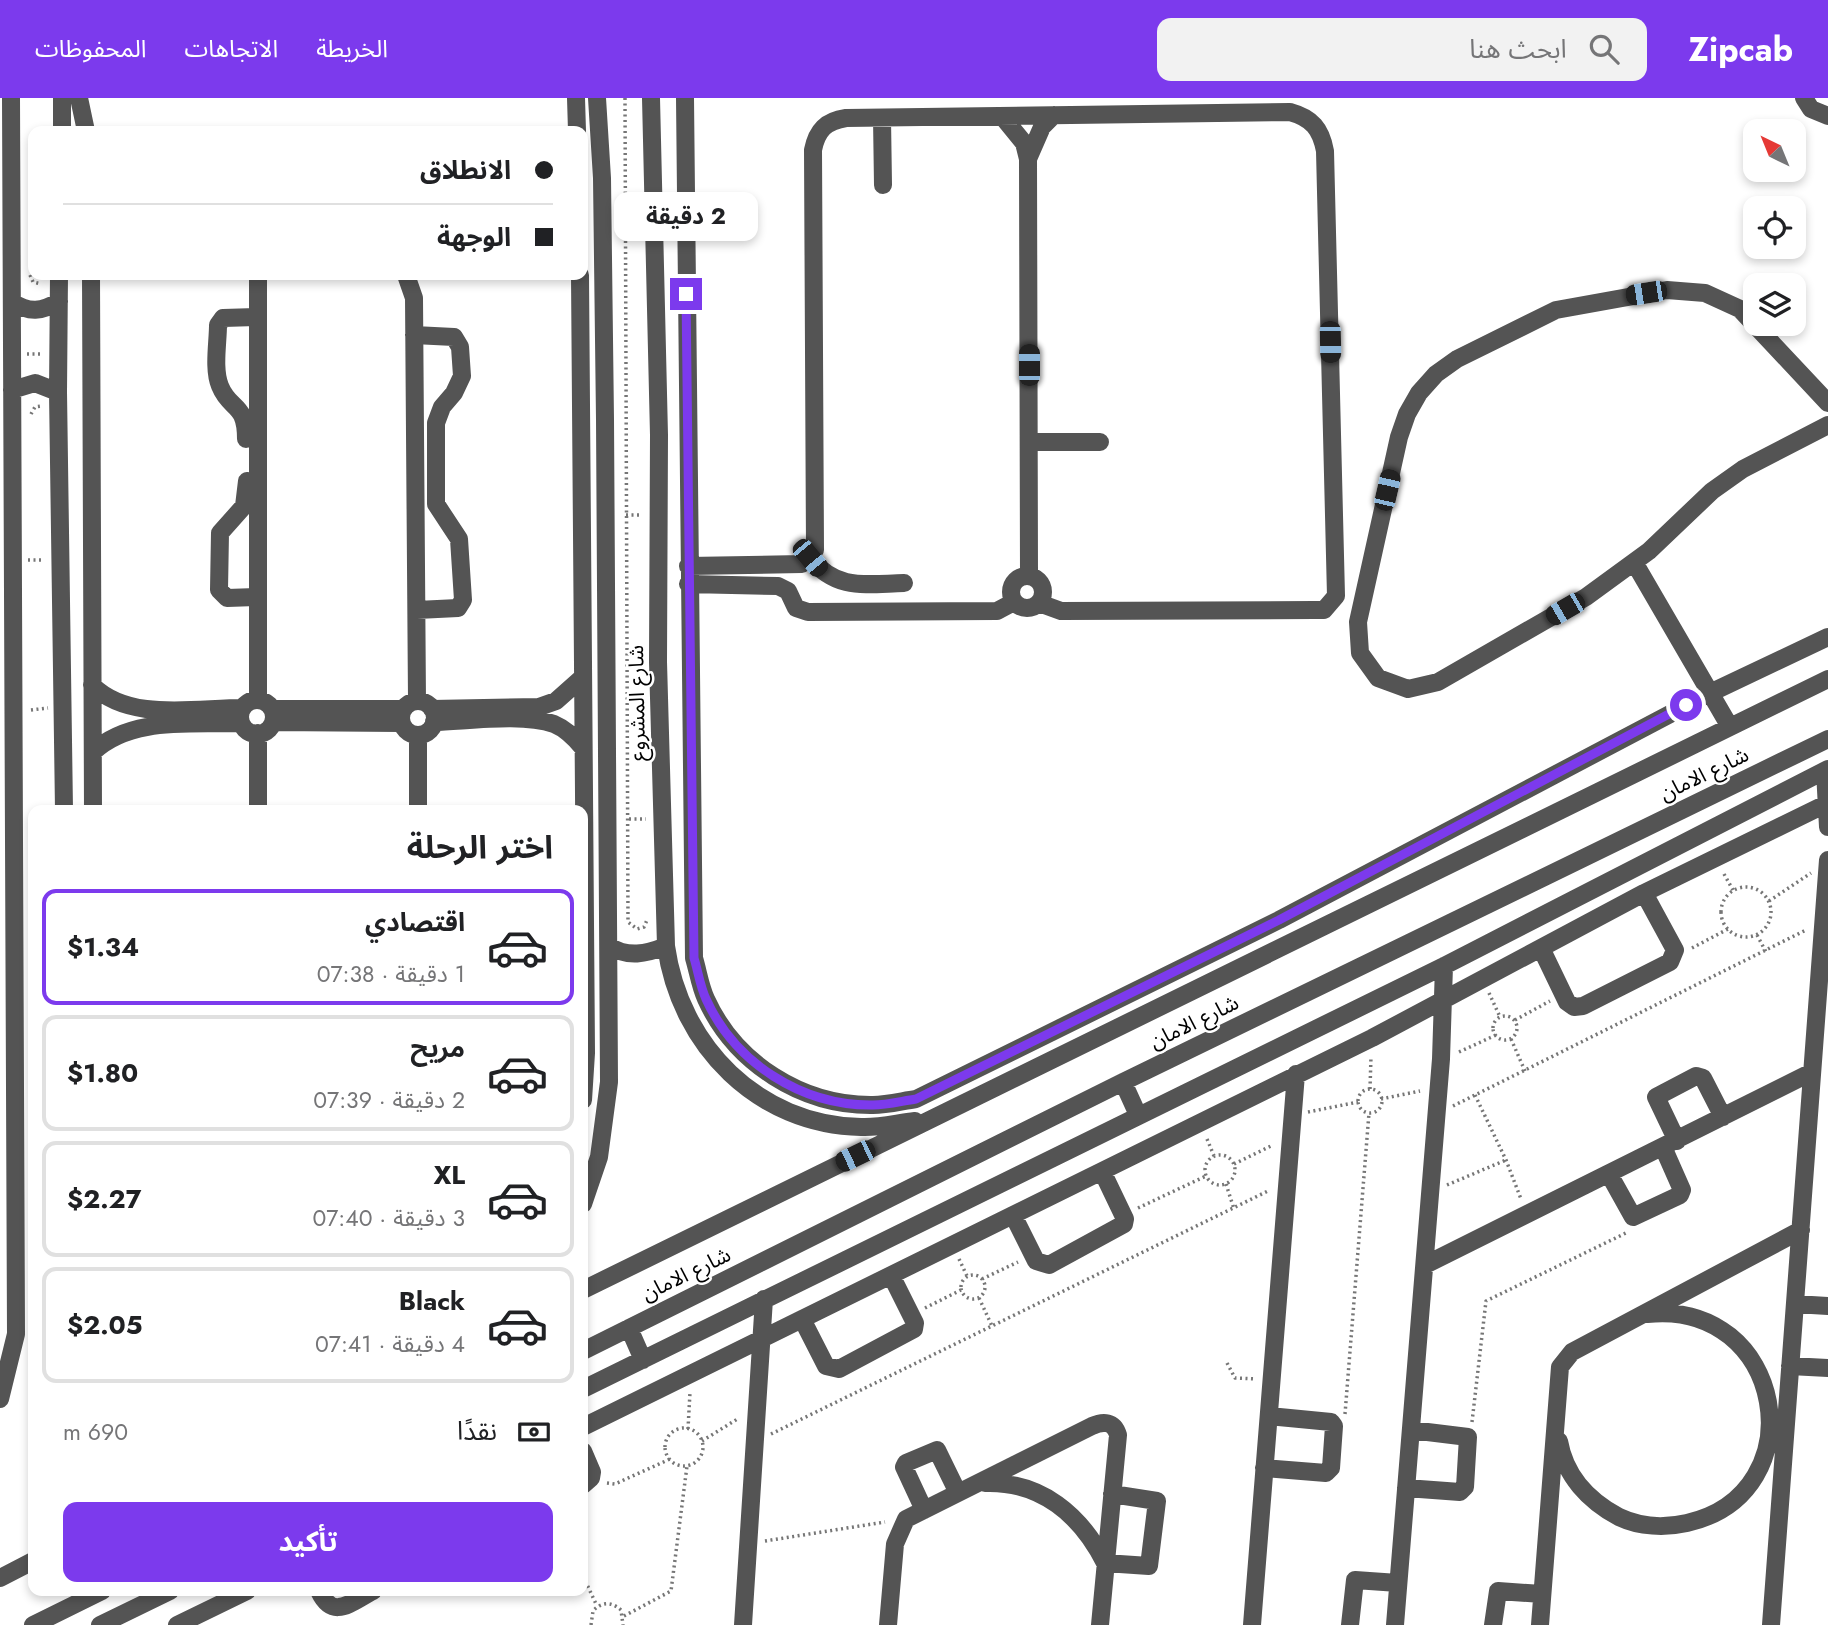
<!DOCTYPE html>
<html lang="ar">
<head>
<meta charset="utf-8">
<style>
  body { margin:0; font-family:Jost,"Noto Sans Arabic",sans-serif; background:#f2f2f2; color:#202124; direction:rtl; height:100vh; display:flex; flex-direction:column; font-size:26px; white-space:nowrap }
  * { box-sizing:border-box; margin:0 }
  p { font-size:23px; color:#757577 }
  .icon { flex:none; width:38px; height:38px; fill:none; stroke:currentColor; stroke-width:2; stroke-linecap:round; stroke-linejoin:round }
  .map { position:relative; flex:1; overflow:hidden; direction:ltr }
  .sheet { position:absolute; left:28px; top:707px; width:560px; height:791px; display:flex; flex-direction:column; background:#fff; border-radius:14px; box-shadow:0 4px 10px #0003; direction:rtl }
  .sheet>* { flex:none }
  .banner { position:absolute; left:28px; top:28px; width:560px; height:154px; border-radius:14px; box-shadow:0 4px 10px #0003; direction:rtl; display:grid; align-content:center; height:154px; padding:0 35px; background:#fff }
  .needle { width:46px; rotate:317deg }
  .tools { position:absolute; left:1743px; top:21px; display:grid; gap:14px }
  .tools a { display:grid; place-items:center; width:63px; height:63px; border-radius:14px; background:#fff; box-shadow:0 4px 10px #0003; font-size:35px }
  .end { position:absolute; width:32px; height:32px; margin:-16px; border:9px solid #7c3aed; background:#fff; box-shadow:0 0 0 4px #fff }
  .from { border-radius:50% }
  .bubble { position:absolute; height:49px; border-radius:14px; background:#fff; box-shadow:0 4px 10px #0003; font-size:23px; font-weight:700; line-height:49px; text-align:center; direction:rtl }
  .car { position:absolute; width:21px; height:42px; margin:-21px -10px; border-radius:9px; box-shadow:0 0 5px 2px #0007; background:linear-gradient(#222 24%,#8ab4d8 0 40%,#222 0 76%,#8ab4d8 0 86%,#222 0) }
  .banner b { display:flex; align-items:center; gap:24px; height:66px; font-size:26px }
  .banner b+b { border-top:2px solid #e0e0e0 }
  .banner i { width:18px; height:18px; background:#202124 }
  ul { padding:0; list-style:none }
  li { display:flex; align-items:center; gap:21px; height:116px; margin:0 14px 10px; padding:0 21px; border:4px solid #e0e0e0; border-radius:14px }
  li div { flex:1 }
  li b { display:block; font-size:26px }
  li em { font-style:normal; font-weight:700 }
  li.on { border-color:#7c3aed }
  li>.icon { width:63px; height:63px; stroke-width:1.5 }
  h2 { padding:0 35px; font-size:32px; line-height:84px }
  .pay { display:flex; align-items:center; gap:18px; height:77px; padding:0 35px; font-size:26px }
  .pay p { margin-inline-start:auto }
  .cta { display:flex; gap:14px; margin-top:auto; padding:14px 35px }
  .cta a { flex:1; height:80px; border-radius:14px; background:#7c3aed; color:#fff; font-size:28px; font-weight:700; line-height:80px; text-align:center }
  header { display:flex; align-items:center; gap:42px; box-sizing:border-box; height:98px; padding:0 35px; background:#7c3aed; color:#fff }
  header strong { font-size:33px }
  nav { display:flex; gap:38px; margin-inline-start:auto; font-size:24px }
  .search { width:490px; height:63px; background:#f2f2f2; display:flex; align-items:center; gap:18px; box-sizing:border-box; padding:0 24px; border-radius:14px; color:#757577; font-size:26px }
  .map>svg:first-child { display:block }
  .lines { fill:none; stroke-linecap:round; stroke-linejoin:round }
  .path { stroke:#767676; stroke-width:3.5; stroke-dasharray:2 3.5; stroke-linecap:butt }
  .minor { stroke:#545454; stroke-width:18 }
  .route { stroke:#7c3aed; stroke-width:9 }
  .labels { text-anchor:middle; stroke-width:5; stroke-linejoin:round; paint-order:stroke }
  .street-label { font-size:21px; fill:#000; stroke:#fff }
</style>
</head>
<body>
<header>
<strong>Zipcab</strong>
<div class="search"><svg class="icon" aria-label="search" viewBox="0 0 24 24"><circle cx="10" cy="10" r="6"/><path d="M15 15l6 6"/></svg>ابحث هنا</div>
<nav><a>الخريطة</a><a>الاتجاهات</a><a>المحفوظات</a></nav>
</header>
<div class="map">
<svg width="1828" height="1527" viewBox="0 0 1828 1527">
  <rect width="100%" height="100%" fill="#fff"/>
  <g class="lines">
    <path class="path" d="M625,0L628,824L637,831L644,829L647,822
      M30,177L33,184L41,186
      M27,256H43
      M31,316L35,309L42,308
      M626,417H642
      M28,462H44
      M31,612L48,610
      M629,721H646
      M1724,776L1733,792
      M1721 814a25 25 0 1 1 50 0a25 25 0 1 1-50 0Z
      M1769,803L1811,775
      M1757,837L1766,854
      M1692,850L1728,831
      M1489,895L1500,919
      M1493 930a12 12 0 1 1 24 0a12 12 0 1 1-24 0Z
      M1515,922L1550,903
      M1511,941L1525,973
      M1459,954L1496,937
      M1370,991L1371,958
      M1358 1003a12 12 0 1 1 24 0a12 12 0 1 1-24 0Z
      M1475,997L1506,1062L1521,1101
      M1381,1001L1420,993
      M1453,1008L1806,832
      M1308,1014L1358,1004
      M1207,1041L1214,1058
      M1205 1072a15 15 0 1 1 30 0a15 15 0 1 1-30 0Z
      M1234,1066L1273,1047
      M1226,1086L1234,1111
      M1447,1087L1506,1062
      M1138,1110L1206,1078
      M959,1161L967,1178
      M961 1189a12 12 0 1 1 24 0a12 12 0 1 1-24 0Z
      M982,1181L1018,1164
      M979,1200L992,1228
      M925,1210L961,1192
      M1227,1265L1235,1280L1256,1281
      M1345,1316L1369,1015
      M1472,1324L1486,1203L1628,1134
      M665 1349a19 19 0 1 1 38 0a19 19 0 1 1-38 0Z
      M688,1331L690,1294
      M771,1336L1270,1092
      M702,1343L739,1320
      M607,1385L615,1386L670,1361
      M765,1443L885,1424
      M583,1478L597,1508
      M624,1518L671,1493L687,1368
      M591,1527L593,1513C601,1504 611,1503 621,1512L623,1527"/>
    <path class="minor" d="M79,0L86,33
      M576,0L577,33
      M651,0L659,337L658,564L666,848C680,948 758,1027 861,1029C879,1030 897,1025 915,1023
      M685,0L694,860C698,873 700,888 706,901C735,965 802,1008 873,1007C887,1007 902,1003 916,1001L1279,822L1710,595L1828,539
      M1804,0L1811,11L1828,18
      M1002,18L1024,45L1028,61L1029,478
      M882,20L883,87
      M62,33V0
      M1028,61L1042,29L1054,17
      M59,177L58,294L64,712
      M91,177L93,712
      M406,177L414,200L417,603
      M580,177L586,955L583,1002
      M12,204C29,215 42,214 59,203
      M414,237L454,239L460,249L462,278L454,295L442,309L436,325V406L459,441L463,502L458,510L417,512
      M12,292L35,285L58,294
      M1828,305L1740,211L1705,195L1667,192L1556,212L1457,261L1436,276L1419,295L1407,316L1399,339L1358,524L1360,555L1378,580L1408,591L1438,584L1586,499L1649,453L1712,393L1743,371L1828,327
      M246,341C246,304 230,313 220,288C213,271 218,245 218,227L223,220L256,219
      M1029,344H1100
      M247,383L244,408L220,435L219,492L227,500L257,499
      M810,460C837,493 865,486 904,485
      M1634,464L1730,629
      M688,468L802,466L815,452L813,52C817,32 826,23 846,20L1290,14C1312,20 1321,31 1325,53L1336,498L1324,512H1314L1061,513L1039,505
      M1011 494a16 16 0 1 1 32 0a16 16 0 1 1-32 0Z
      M688,486L778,488L788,493L796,510L808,514L997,513L1014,504
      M92,587C129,624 194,610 243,610
      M258,602V177
      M240 619a17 17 0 1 1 34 0a17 17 0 1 1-34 0Z
      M401 620a17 17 0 1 1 34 0a17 17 0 1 1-34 0Z
      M272,611H403
      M432,611L539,609L556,603L583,579
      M273,624L401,625
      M434,624C468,623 523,615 554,626C566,631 575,640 583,650
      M258,635V712
      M418,637V712
      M93,654C131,618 192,627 241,625
      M1825,673L1828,729
      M609,848C628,860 646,856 666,848
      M1541,850L1567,904L1574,909L1583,908L1670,864L1675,852L1644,795
      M1123,984L1138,1017
      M1677,1043L1656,999L1696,978L1703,980L1723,1019
      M1609,1076L1633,1119L1680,1097L1682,1092L1663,1049
      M583,1106L599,1059L609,984L605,321L602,80L597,0
      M1013,1117L1036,1163L1049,1167L1124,1126L1125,1121L1102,1073
      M1425,1167L1812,974
      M583,1192L1828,581
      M1795,1206L1828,1208
      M802,1221L826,1268L839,1271L914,1231L915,1225L891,1177
      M629,1230L643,1262
      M583,1253L1123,984L1828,641
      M1790,1268L1828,1270
      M583,1291L1444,868L1828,671
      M0,1301L16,1236L11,0
      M583,1329L1372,940L1644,795L1828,705
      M1559,1343C1565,1378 1589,1403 1619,1419C1640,1429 1665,1430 1687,1425C1818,1395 1785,1201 1647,1216
      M583,1353L592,1374L591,1380L583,1387
      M1264,1370L1326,1375L1331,1370L1334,1328L1331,1324L1269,1318
      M985,1385C1041,1383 1081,1417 1105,1465L1149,1468L1157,1403L1112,1396
      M1406,1390L1460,1394L1465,1389L1468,1339L1411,1332
      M924,1412L904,1369L906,1365L937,1352L958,1395
      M0,1480L33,1463
      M319,1493C333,1523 351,1504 373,1493
      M33,1527L102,1493
      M100,1527L170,1493
      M177,1527L247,1493
      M743,1527L764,1201
      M888,1527L895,1446L906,1421L1092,1328C1103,1323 1114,1323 1118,1337L1100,1527
      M1252,1527L1296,976
      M1350,1527L1355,1482L1398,1485
      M1395,1527L1441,961L1444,868
      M1493,1527L1498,1493L1542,1496
      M1540,1527L1560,1269L1572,1254L1801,1132
      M1771,1527L1828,762"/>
  </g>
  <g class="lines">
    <path class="route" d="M686,196L694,860C698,873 700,888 706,901C735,965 802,1008 873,1007C887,1007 902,1003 916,1001L1279,822L1686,607"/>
  </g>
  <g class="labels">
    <g class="street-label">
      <text transform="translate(637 605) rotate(-91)" y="7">شارع المشروع</text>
      <text transform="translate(1704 676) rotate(-26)" y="7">شارع الامان</text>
      <text transform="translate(1194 924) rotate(-26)" y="7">شارع الامان</text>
      <text transform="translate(686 1176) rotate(-26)" y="7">شارع الامان</text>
    </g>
  </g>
</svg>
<div class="tools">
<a><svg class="needle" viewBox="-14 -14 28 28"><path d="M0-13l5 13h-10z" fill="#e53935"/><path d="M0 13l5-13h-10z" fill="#757577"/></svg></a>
<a><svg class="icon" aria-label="locate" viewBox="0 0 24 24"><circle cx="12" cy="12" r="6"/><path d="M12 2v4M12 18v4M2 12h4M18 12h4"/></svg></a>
<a><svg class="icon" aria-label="layers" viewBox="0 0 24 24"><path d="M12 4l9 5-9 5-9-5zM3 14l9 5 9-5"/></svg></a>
</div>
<i class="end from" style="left:1686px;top:607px"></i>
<i class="end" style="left:686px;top:196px"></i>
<div class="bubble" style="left:614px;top:94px;width:144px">2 دقيقة</div>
<i class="car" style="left:1646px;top:195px;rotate:261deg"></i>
<i class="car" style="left:1330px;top:244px;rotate:179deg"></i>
<i class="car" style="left:1029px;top:267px;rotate:0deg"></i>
<i class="car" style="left:1387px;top:392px;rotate:13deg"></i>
<i class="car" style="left:810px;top:460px;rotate:140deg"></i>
<i class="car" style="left:1565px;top:511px;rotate:240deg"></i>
<i class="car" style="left:855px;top:1058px;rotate:244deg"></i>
<div class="banner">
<b><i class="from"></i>الانطلاق</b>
<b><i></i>الوجهة</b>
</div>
<section class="sheet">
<h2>اختر الرحلة</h2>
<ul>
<li class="on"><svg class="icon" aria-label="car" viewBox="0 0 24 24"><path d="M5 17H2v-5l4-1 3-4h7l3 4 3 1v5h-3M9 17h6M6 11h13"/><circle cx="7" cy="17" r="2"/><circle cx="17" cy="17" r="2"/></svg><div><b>اقتصادي</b><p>1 دقيقة · 07:38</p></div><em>$1.34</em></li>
<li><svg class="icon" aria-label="car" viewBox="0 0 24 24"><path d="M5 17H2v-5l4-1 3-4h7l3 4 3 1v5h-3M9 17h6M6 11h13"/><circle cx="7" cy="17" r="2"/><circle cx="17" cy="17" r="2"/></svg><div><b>مريح</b><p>2 دقيقة · 07:39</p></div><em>$1.80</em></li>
<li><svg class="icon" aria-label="car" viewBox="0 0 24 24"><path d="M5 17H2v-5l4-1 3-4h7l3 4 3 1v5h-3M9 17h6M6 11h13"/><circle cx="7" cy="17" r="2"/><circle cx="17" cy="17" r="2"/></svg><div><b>XL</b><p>3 دقيقة · 07:40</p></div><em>$2.27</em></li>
<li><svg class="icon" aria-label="car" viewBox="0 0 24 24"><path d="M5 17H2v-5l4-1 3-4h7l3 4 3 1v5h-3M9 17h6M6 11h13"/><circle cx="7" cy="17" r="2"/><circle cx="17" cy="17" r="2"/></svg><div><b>Black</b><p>4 دقيقة · 07:41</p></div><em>$2.05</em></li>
</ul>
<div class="pay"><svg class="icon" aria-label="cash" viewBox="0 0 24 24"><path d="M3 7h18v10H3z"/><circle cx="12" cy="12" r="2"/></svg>نقدًا<p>690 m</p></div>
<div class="cta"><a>تأكيد</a></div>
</section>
</div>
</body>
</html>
